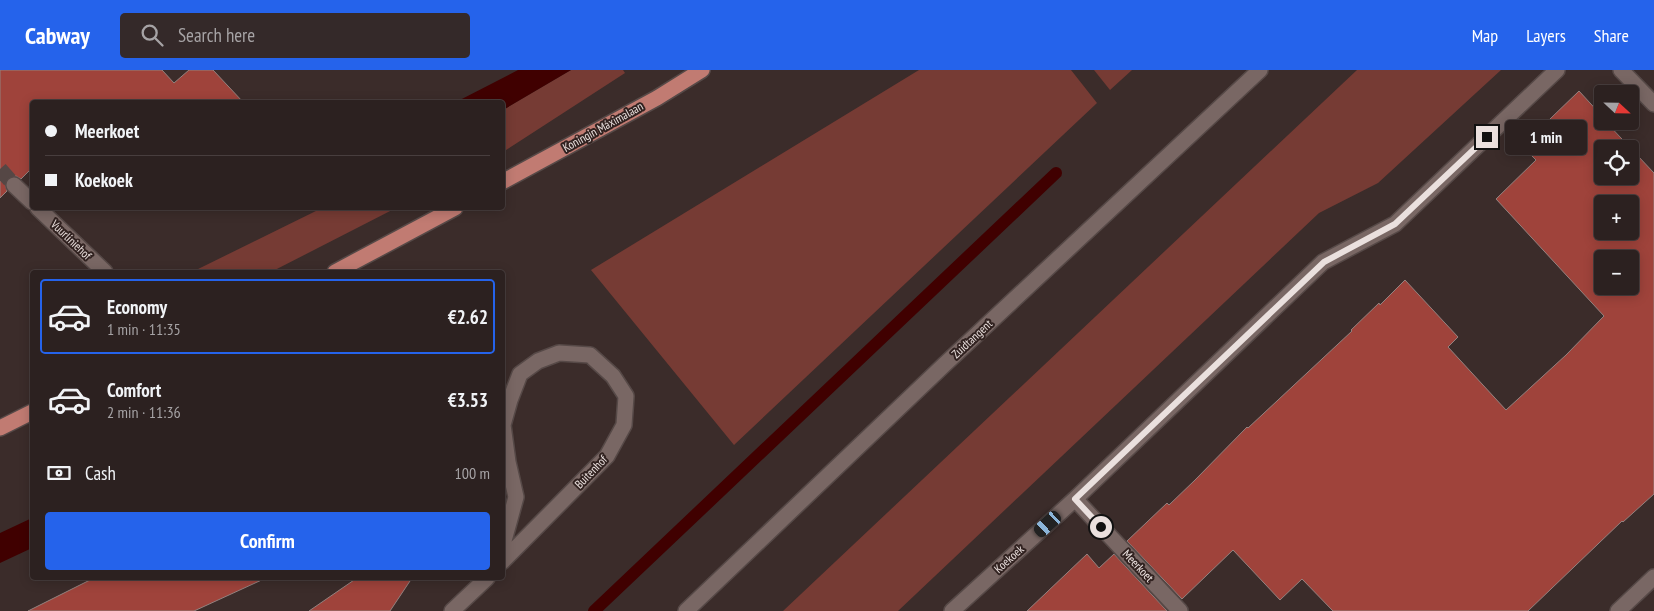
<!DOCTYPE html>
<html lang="en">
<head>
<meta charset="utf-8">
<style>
  body { margin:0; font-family:"PT Sans Narrow",sans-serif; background:#342929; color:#f1f3f6; height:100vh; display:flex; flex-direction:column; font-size:19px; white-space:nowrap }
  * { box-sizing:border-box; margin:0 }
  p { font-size:16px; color:#a6a3a5 }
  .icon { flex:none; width:28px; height:28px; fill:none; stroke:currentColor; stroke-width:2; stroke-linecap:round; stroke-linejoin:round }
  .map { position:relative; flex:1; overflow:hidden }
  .details { position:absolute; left:30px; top:200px; width:475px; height:310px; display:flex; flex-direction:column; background:#2c2120; border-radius:5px; box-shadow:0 2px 12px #0003,0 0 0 1px #483e3e }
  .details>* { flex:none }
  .top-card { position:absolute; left:30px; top:30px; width:475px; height:110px; border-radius:5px; box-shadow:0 2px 12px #0003,0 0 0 1px #483e3e; display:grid; align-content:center; height:110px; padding:0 15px; background:#2c2120 }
  .needle { width:32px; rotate:112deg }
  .buttons { position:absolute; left:1594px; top:15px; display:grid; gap:10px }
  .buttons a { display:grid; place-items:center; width:45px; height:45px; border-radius:5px; background:#2c2120; box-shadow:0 2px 12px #0003,0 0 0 1px #483e3e; font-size:25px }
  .end { position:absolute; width:22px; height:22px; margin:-11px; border:6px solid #eae0de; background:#111; box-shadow:0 0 0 2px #111 }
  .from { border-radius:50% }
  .bubble { position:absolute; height:35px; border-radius:5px; background:#2c2120; box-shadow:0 2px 12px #0003,0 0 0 1px #483e3e; font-size:16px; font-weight:800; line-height:35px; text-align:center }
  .car { position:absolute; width:15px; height:30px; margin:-15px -8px; border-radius:6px; box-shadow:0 0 4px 1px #0007; background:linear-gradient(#222 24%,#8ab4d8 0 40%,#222 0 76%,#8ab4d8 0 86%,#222 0) }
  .top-card b { display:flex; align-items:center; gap:18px; height:48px; font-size:19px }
  .top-card b+b { border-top:1px solid #483e3e }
  .top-card i { width:12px; height:12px; background:#f1f3f6 }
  ul { padding:9px 0 0; list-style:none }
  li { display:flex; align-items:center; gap:15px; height:75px; margin:0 10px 8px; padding:0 5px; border:2px solid transparent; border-radius:5px }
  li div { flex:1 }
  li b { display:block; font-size:19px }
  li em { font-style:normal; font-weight:800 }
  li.active { border-color:#2563eb }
  li>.icon { width:45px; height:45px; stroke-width:1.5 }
  .pay { display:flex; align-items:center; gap:12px; height:55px; padding:0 15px; font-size:19px }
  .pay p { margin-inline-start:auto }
  .action { display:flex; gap:10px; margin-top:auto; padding:10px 15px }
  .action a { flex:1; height:58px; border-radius:5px; background:#2563eb; color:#fff; font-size:20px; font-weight:800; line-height:58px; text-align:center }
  header { display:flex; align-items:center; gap:30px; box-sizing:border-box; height:70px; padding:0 25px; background:#2563eb; color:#fff }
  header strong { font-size:24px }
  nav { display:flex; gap:28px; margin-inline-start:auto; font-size:18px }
  .search { width:350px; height:45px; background:#342929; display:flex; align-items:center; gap:12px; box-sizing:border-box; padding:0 18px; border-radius:5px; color:#a6a3a5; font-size:19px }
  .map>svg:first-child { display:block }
  .green { fill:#763b34 }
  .water { fill:#400000 }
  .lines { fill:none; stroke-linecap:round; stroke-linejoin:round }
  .stream { stroke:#400000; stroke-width:12 }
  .building { fill:#9f433b; stroke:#94827f; fill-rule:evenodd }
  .minor-tunnel { stroke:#554745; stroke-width:15; stroke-dasharray:15 8; stroke-linecap:butt }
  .minor-casing { stroke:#564947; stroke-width:18 }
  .major-casing { stroke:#564947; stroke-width:18 }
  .minor { stroke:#796764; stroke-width:15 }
  .major { stroke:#c17b72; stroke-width:15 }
  .route { stroke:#eae0de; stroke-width:6 }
  .labels { text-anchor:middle; stroke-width:4; stroke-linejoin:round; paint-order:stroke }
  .street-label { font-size:12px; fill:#eae0de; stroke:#312220 }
</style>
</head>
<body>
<header>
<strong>Cabway</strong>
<div class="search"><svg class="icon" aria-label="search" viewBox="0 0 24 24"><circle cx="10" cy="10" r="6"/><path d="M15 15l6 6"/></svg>Search here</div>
<nav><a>Map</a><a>Layers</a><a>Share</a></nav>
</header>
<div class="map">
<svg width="1654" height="541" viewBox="0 0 1654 541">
  <rect width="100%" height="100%" fill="#3b2c2a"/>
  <path class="green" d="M571,0H623L625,3L503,82V40Z
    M919,0H1071L1097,33L734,375L591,200Z
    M1094,0H1132L1110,20Z
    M1357,0H1501L1378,113L1319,143L898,541H783Z
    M322,138H396L271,202H192Z"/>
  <path class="water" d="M518,0H571L503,40L502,32H456Z
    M32,448V478L0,493V463Z"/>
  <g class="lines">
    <path class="stream" d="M594,541L1056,103"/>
  </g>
  <path class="building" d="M0,0H162L174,13L189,0H213L243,32H32V98L21,109L16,106L8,108L5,113L7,121L0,128Z
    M1579,21L1602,46V51H1605L1654,103V424L1623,452L1622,451L1528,541H1333L1302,509L1280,530L1233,480L1182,529L1127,471L1167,433L1169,435L1195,410L1247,357L1248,358L1352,261L1351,260L1379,233L1380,235L1405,210L1458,267L1448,277L1506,340L1566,285L1604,246L1496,129L1536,90L1522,76ZM1602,79H1630V106H1602ZM1602,134H1630V161H1602ZM1602,189H1630V216H1602Z
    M1087,484L1099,498L1114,484L1167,541H1027Z
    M94,508H266L194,541H28Z
    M357,508H412L390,541H309Z"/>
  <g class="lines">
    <path class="minor-tunnel" d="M0,99L14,115"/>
    <defs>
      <path id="minor" d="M1621,0L1654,34
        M14,115L32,132
        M38,138L105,202
        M1075,429L1180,541
        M502,478L516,427L508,392L503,355L510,330L520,304L538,291L559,283L590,285L613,306L626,326L624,355L607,386L502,492
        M452,541L487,508
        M686,541L945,294L1260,0
        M952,541L1075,429L1323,192L1395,154L1557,0
        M1618,541L1654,507"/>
      <path id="major" d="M502,112L657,28L702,0
        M335,202L455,138
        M0,358L32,342"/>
    </defs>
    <use href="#minor" class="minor-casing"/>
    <use href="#major" class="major-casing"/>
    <use href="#minor" class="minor"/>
    <use href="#major" class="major"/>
  </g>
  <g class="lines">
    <path class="route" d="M1101,457L1075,429L1324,192L1395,154L1487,67"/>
  </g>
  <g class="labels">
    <g class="street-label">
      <text transform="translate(603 57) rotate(-29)" y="4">Koningin Máximalaan</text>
      <text transform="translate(71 170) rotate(44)" y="4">Vuurliniehof</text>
      <text transform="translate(972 269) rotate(-43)" y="4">Zuidtangent</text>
      <text transform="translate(591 402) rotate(-46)" y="4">Buitenhof</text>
      <text transform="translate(1009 489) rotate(-42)" y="4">Koekoek</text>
      <text transform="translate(1138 496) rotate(47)" y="4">Meerkoet</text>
    </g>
  </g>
</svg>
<div class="buttons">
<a><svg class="needle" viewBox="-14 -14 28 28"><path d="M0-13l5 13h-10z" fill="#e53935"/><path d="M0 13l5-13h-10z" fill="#a6a3a5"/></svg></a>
<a><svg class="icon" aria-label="locate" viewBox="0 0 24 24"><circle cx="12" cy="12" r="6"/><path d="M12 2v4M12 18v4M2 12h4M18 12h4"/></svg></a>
<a>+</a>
<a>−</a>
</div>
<i class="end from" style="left:1101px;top:457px"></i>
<i class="end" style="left:1487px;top:67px"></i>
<div class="bubble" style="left:1505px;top:50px;width:82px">1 min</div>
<i class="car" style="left:1048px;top:454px;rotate:228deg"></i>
<div class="top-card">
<b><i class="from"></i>Meerkoet</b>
<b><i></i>Koekoek</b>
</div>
<section class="details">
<ul>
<li class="active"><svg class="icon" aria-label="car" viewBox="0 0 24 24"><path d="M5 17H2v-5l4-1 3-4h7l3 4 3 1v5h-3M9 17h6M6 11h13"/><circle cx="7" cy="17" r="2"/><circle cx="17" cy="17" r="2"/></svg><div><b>Economy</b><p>1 min · 11:35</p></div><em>€2.62</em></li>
<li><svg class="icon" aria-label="car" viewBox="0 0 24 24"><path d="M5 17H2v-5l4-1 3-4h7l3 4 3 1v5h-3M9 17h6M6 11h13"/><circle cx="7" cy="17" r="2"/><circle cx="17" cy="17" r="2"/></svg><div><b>Comfort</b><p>2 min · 11:36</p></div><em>€3.53</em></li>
</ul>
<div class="pay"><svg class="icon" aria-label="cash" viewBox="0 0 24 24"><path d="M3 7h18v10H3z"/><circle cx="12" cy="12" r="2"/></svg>Cash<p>100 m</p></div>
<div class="action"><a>Confirm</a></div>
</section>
</div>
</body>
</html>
